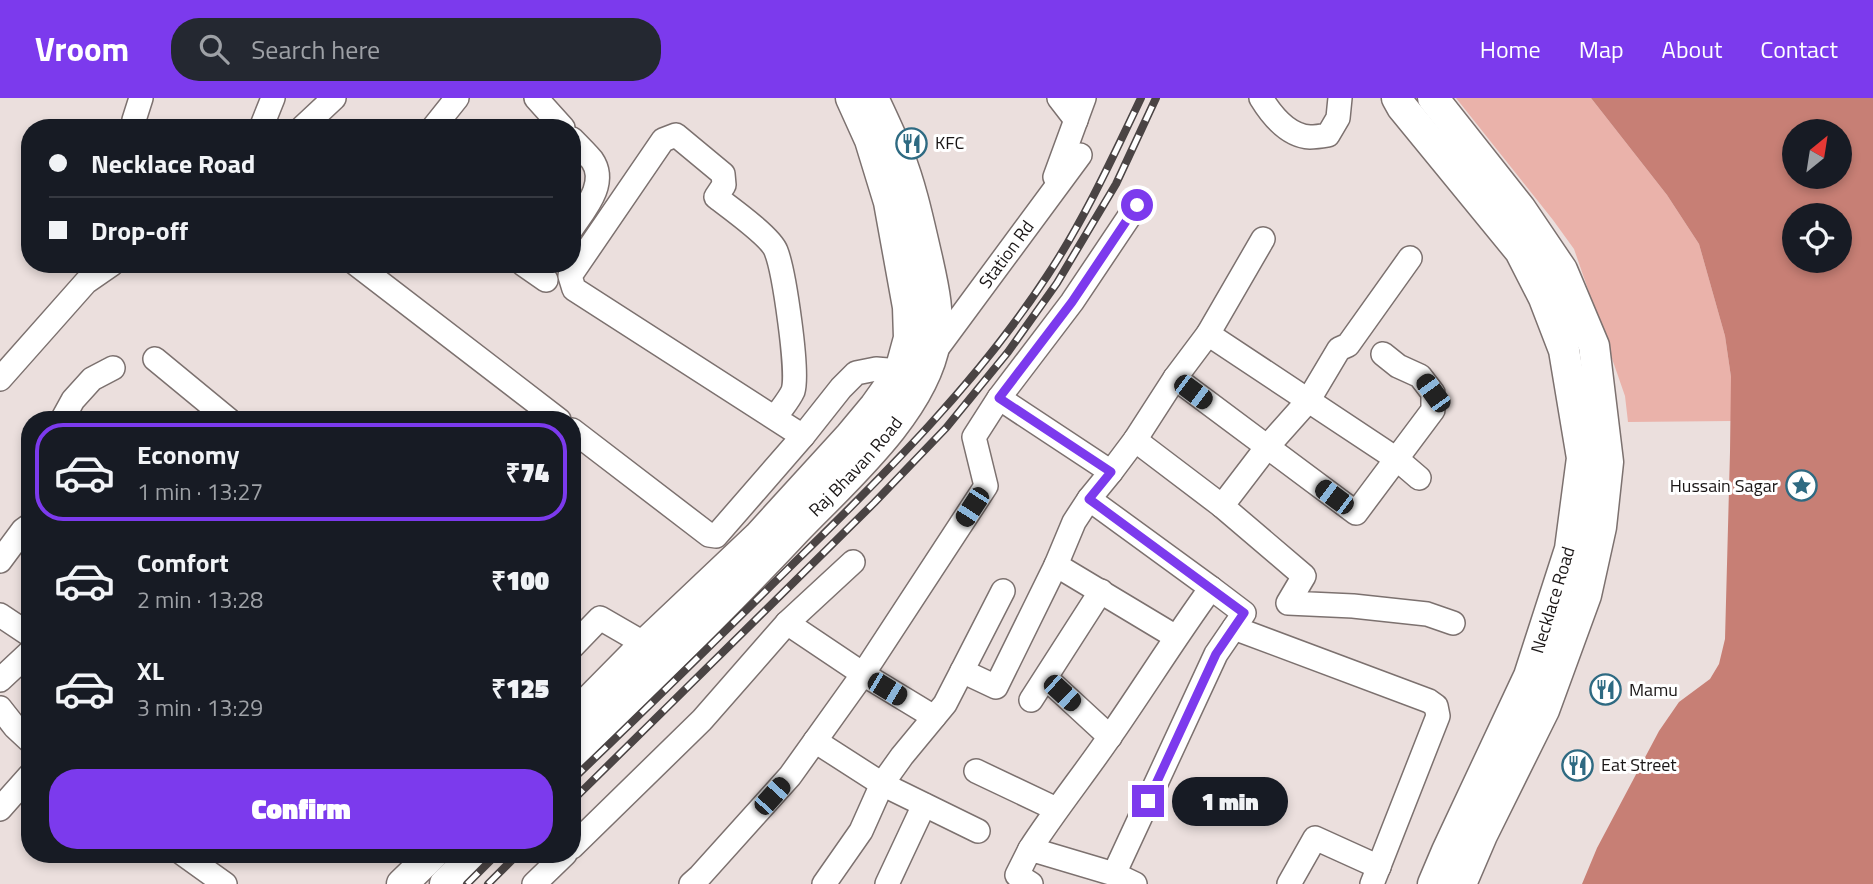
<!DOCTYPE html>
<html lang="en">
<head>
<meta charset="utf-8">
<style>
  body { margin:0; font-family:"Titillium Web",sans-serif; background:#242831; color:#f1f3f6; height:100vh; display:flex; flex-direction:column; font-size:26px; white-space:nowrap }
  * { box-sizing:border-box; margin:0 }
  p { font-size:23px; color:#9ea1a6 }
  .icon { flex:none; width:38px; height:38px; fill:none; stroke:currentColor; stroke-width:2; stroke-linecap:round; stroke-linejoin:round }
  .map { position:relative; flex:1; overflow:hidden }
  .side { position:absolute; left:21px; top:313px; width:560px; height:452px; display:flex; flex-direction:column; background:#171b24; border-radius:28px; box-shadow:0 4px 10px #0003 }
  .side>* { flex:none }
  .top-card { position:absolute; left:21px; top:21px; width:560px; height:154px; border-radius:28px; box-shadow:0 4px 10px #0003; display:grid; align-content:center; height:154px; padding:0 28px; background:#171b24 }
  .needle { width:46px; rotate:30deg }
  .fabs { position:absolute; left:1782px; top:21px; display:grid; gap:14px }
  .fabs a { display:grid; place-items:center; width:70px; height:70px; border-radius:50%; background:#171b24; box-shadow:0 4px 10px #0003; font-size:35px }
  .end { position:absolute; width:32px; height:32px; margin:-16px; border:9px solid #7c3aed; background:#fff; box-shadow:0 0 0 4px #fff }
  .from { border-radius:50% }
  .bubble { position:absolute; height:49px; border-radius:24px; background:#171b24; box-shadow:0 4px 10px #0003; font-size:23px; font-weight:800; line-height:49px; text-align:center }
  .car { position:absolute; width:21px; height:42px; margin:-21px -10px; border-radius:9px; box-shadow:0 0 5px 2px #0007; background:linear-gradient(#222 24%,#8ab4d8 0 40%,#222 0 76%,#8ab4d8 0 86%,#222 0) }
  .top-card b { display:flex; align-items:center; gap:24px; height:66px; font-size:26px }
  .top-card b+b { border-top:2px solid #363941 }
  .top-card i { width:18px; height:18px; background:#f1f3f6 }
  ul { padding:12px 0 0; list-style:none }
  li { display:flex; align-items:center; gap:21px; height:98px; margin:0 14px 10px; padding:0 14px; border:4px solid transparent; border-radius:28px }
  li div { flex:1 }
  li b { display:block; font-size:26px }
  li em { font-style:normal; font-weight:800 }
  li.active { border-color:#7c3aed }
  li>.icon { width:63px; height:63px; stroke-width:1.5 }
  .button { display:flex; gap:14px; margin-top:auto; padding:14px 28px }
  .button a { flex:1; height:80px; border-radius:28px; background:#7c3aed; color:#fff; font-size:28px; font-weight:800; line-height:80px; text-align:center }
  header { display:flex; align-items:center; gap:42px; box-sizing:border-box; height:98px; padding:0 35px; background:#7c3aed; color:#fff }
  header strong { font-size:33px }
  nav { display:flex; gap:38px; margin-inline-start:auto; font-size:24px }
  .search { width:490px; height:63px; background:#242831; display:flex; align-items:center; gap:18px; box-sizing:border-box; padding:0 24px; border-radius:28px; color:#9ea1a6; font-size:26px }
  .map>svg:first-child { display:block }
  .park { fill:#eab2aa }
  .water { fill:#c77f75; fill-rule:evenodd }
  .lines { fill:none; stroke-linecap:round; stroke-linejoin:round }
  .minor-casing { stroke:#7c716f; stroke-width:26 }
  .major-casing { stroke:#7c716f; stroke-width:33 }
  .minor { stroke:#fff; stroke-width:23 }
  .major { stroke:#fff; stroke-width:30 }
  .rail-casing { stroke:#4a4444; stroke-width:8 }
  .rail { stroke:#fff; stroke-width:5; stroke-dasharray:16; stroke-linecap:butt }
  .route { stroke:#7c3aed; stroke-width:9 }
  .labels { text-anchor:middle; stroke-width:6; stroke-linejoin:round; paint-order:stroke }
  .poi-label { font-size:18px; fill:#1a1616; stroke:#fff; text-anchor:start }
  .street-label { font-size:18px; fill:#1a1616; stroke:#fff }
</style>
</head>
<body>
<header>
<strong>Vroom</strong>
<div class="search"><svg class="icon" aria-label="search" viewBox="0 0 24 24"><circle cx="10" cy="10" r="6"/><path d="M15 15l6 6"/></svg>Search here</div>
<nav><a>Home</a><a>Map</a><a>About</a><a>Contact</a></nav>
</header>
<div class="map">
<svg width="1873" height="786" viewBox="0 0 1873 786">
  <rect width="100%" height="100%" fill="#ebdfdd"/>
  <path class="park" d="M1456,0H1591L1667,97L1699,146L1725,238L1731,279V323L1628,324L1625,298L1574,151L1553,122Z"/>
  <path class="water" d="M1591,0H1873V786H1582L1597,750L1659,633L1679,604L1710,581L1719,566L1725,541L1730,354L1731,279L1725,238L1699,146L1667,97ZM1794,33H1839V79H1794ZM1794,117H1839V163H1794Z"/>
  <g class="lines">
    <defs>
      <g id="minor">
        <path d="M536,0L563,30"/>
        <path d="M1059,0L1076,22"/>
        <path d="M1261,0C1272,18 1288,38 1310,39C1316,39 1322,38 1328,37L1338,20L1340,0"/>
        <path d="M134,22L141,0"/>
        <path d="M261,30L273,0"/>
        <path d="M302,30L334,0"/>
        <path d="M433,30L457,0"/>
        <path d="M572,41C579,48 586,55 592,62C608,85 585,111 572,130"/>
        <path d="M1055,79L1084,0"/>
        <path d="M1410,160L1348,247L1339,251L1308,303L1267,349L1222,408L1304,478L1288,505L1353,508L1427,516L1453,525"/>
        <path d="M356,166L559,322"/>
        <path d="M523,166L546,182"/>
        <path d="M1208,236L1398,362L1419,380"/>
        <path d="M155,261L229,322"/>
        <path d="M1175,280L1356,415L1433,312V295L1420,278L1398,268L1383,256"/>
        <path d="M0,281L86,184L112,166"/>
        <path d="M999,300L1072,204L1137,107"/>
        <path d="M775,320C780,312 789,302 793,293C799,274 784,173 776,153C771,139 729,109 716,99L724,87L723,76L676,37L663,42L570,178L574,191L790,330L803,338"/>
        <path d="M62,322L73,302L92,281L113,270"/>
        <path id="s1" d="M572,332L709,437L716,438L803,338L841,290L856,275L876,271L900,273L933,256L1080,57"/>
        <path d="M1135,342L1222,408"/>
        <path d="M1111,374L1135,342L1175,280L1208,236L1263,141"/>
        <path d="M0,463L23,432L30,427"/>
        <path d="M1056,467L1176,539"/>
        <path d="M0,517L30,537"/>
        <path d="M1234,530L1429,603L1436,608L1438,618L1372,786"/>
        <path d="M572,549L600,520L645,546"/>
        <path d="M962,573L1003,493"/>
        <path d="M1046,580L1110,639"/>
        <path d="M0,582L30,554"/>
        <path d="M1031,602L1101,493"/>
        <path d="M0,610L15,629L30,643"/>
        <path d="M934,619L863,576L986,388L974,339L999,300L1111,374L1089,401"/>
        <path d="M815,643L882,686L978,733"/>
        <path d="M976,673L1056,711"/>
        <path d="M0,711L30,677"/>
        <path d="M572,749L702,622L787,525L853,464"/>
        <path d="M1030,751C1056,711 1085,675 1111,637C1145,588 1176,538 1211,490L1244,515L1216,556L1114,776"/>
        <path d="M183,756L225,786"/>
        <path d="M534,786L565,756"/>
        <path d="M691,786L700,778L790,678L863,576L787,525"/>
        <path d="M824,786L861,733L882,686L902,658L945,606L962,573L996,589L1056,467L1074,424L1089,401L1211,490"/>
        <path d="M887,786L924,707"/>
        <path d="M1031,786L1017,777L1030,751L1114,776L1135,786"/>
        <path d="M1289,786L1315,740L1379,769"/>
      </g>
      <g id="major">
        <path d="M1397,0L1402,9L1520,153L1544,200L1564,252L1582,360L1570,451L1529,578L1447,753L1433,786"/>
        <path d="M1433,0L1520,110L1562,172L1594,248L1608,364L1601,429L1586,497L1544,612L1482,737L1461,786"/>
        <path d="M572,620L645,546L758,439L850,338L875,308L900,273L909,240L908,209L889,104L870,42L851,0"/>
        <path id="s2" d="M572,659C647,584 723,510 795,433C843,383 923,314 935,244C940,216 933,187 927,160C919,126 912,91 899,58C891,38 882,19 873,0"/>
        <path d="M402,786L433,756"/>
        <path d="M445,786L476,756"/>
      </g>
    </defs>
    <use href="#minor" class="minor-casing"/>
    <use href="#major" class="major-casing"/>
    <use href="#minor" class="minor"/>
    <use href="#major" class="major"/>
    <defs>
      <path id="rail" d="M572,682C647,610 721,537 795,464C886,375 978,284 1047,178C1084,122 1112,61 1141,0
        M572,703L874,405L946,330L1008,254L1057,185L1116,86L1156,0
        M467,786L497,756
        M488,786L518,756"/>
    </defs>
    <use href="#rail" class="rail-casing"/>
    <use href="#rail" class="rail"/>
  </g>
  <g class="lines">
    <path class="route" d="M1137,107L1072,204L999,300L1111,374L1089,401L1244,515L1216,556L1148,703"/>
  </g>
  <defs>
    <symbol id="restaurant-ring" viewBox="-11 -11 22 22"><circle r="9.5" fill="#fff" stroke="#2e6a82" stroke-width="1.5"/><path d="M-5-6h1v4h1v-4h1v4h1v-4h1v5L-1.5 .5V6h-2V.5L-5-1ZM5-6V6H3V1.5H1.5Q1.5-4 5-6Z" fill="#2e6a82"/></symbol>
    <symbol id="sight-ring" viewBox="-11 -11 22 22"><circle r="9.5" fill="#fff" stroke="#2e6a82" stroke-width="1.5"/><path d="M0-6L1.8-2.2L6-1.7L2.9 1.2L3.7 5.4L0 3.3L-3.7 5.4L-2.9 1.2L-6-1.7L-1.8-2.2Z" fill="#2e6a82"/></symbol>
  </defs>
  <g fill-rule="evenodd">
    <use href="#restaurant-ring" x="894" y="28" width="35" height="35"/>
    <use href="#sight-ring" x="1784" y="370" width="35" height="35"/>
    <use href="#restaurant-ring" x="1588" y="574" width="35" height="35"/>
    <use href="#restaurant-ring" x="1560" y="650" width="35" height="35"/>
  </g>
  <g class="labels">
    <g class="poi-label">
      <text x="935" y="51">KFC</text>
      <text x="1778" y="394" text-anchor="end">Hussain Sagar</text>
      <text x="1629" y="598">Mamu</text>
      <text x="1601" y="673">Eat Street</text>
    </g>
    <g class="street-label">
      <text dy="6" stroke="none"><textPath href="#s1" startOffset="600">Station Rd</textPath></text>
      <text dy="6" stroke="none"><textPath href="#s2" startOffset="406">Raj Bhavan Road</textPath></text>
      <text transform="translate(1553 502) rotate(-73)" y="6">Necklace Road</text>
    </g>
  </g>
</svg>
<div class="fabs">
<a><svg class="needle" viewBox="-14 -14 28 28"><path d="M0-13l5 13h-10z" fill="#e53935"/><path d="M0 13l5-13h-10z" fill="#9ea1a6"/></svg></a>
<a><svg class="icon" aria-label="locate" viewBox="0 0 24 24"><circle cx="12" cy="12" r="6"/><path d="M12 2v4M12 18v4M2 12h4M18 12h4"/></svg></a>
</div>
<i class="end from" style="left:1137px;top:107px"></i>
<i class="end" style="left:1148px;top:703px"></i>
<div class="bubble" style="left:1172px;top:679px;width:116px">1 min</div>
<i class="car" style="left:1193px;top:294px;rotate:127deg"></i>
<i class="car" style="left:1433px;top:295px;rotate:324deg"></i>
<i class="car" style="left:1334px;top:399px;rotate:307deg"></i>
<i class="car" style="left:972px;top:409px;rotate:213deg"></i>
<i class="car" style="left:887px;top:591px;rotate:121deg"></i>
<i class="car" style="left:1062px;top:595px;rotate:133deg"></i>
<i class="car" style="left:772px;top:698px;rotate:42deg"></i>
<div class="top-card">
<b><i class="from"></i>Necklace Road</b>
<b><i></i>Drop-off</b>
</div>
<section class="side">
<ul>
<li class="active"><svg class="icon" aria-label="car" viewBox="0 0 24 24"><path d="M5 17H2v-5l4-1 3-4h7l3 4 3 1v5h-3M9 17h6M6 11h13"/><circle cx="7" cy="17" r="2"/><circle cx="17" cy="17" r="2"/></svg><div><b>Economy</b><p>1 min · 13:27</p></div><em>₹74</em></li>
<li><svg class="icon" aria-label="car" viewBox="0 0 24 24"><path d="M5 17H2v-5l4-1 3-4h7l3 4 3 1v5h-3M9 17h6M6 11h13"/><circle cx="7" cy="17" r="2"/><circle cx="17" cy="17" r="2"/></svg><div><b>Comfort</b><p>2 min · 13:28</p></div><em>₹100</em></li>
<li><svg class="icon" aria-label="car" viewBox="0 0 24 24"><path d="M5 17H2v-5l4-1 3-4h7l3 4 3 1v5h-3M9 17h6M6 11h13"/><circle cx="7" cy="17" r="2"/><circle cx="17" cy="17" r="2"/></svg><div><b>XL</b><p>3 min · 13:29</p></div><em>₹125</em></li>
</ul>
<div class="button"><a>Confirm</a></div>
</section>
</div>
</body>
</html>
